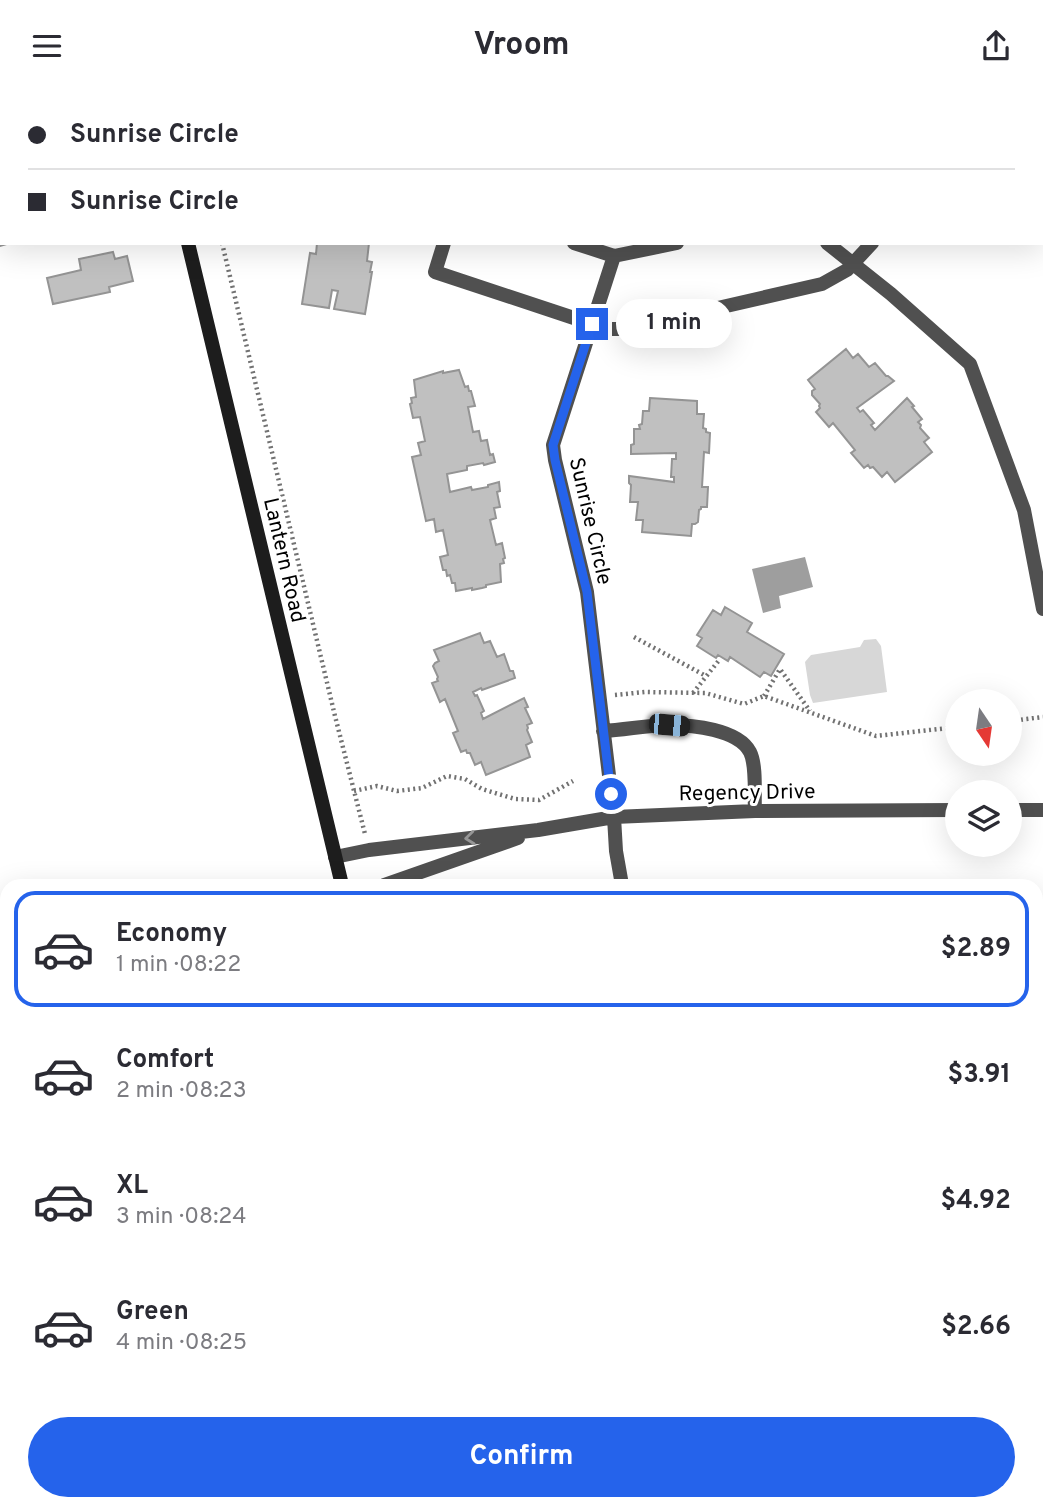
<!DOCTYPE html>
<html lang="en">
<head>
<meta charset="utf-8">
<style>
  body { margin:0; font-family:Overpass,sans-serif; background:#f7f7f7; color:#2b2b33; height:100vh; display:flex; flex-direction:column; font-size:26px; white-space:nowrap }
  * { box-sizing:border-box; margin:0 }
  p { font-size:23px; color:#7c7c81 }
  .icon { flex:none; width:38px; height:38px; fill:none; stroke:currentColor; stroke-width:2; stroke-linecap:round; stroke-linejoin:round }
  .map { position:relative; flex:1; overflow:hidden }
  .drawer { position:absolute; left:0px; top:788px; width:1043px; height:632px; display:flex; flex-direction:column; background:#fff; border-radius:21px 21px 0 0; box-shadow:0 7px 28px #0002 }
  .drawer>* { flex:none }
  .guide { position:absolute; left:0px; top:0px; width:1043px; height:154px; box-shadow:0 7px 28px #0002; display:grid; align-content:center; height:154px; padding:0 28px; background:#fff }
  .needle { width:46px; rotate:167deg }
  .tools { position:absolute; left:945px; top:598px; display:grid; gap:14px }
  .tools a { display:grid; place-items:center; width:77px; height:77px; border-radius:50%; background:#fff; box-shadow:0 7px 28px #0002; font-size:35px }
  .end { position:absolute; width:32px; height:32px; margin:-16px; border:9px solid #2563eb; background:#fff; box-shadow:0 0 0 4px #fff }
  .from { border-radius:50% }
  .bubble { position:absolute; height:49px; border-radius:24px; background:#fff; box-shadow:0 7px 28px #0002; font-size:23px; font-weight:700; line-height:49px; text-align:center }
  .car { position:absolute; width:21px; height:42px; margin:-21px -10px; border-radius:9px; box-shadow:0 0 5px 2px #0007; background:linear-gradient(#222 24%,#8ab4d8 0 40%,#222 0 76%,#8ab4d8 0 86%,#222 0) }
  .guide b { display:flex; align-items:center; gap:24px; height:66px; font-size:26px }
  .guide b+b { border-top:2px solid #e1e1e2 }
  .guide i { width:18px; height:18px; background:#2b2b33 }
  ul { padding:12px 0 0; list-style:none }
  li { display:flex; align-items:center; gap:21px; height:116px; margin:0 14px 10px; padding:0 14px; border:4px solid transparent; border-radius:21px }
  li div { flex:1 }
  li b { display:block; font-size:26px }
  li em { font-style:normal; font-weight:700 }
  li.active { border-color:#2563eb }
  li>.icon { width:63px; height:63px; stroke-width:1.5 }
  .button { display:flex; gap:14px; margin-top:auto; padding:14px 28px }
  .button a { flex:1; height:80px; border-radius:42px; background:#2563eb; color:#fff; font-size:28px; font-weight:700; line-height:80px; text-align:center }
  header { display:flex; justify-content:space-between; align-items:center; height:91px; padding:0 28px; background:#fff; font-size:32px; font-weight:700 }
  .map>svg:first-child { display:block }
  .green { fill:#d7d7d7 }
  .water { fill:#9e9e9e }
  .building { fill:#c0c0c0; stroke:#949494; stroke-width:2 }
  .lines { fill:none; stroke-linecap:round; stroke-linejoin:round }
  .path { stroke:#727272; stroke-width:4.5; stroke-dasharray:2 3.5; stroke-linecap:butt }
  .lane { stroke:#505050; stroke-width:12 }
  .street { stroke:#505050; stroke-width:14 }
  .secondary { stroke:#1d1d1d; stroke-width:14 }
  .oneway { stroke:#969696 }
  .route { stroke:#2563eb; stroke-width:9 }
  .labels { text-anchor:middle; stroke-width:6; stroke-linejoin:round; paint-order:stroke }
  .street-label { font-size:21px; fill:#000; stroke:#fff }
</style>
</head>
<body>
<header><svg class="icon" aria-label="menu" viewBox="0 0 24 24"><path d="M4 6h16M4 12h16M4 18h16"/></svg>Vroom<svg class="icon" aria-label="share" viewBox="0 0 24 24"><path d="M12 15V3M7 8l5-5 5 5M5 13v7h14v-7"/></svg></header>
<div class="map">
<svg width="1043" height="1419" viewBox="0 0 1043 1419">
  <rect width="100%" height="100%" fill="#fff"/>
  <path class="green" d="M876,548L881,555L887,601L813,612L810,604L805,571L811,564L860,556L864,549Z"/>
  <path class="water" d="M805,466L813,496L779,505L781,517L763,522L752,478Z"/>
  <path class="building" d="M469,0H527L533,2H469Z
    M742,0H834L832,2H740Z
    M1024,0H1043V45L1041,42V2H1025Z
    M2,97V152H10L0,155V98Z
    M317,152H369L367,170L372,171L370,181H372L365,223L334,218L338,200L332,199L329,217L302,213L310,162L316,163Z
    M113,161L115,168L127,165L133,190L109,196L110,201L53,213L47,187L81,179L79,168Z
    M846,258L853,267L858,263L869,276L875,272L886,285H888L894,290L857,317L860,321L863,319L874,332L871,334L875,339L907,307L914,315L912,316L922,328L918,331L921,334L920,337L929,347L924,351L932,361L895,391L887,381L882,386L873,376L870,377L868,374L864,377L851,362L855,359L833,332L829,336L816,321L820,317L819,315L820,313L812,304V300L815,298L808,289Z
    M459,279L465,296L468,295L469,300H471L475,315L468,316L473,341L479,340L481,350L487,349L490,364L493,363L495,371L484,374L483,372L467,375V379L447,383L450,401L471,396L472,399L488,396V394L499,391L500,400L497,401L500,416L494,417L496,427L490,429L496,454L502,452L505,467L503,468L504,472L500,473L501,491L486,494V496L482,497L472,499V497L456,500L455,492H452L450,484L447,485L446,479H443L440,466L448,464L443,439L436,441L434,428L426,430L412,366L421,364L418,352L425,350L420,326L413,327L410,313L412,312L411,307L416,306L414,289L443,280V282Z
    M650,307L697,310V323H704L703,337L706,338V341L710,342L709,362L704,361L702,396H708L707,416H701V418L699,419L698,431L695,433H692L691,445L642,441L643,429H636L638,411H630L631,394L629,392V385L674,391V386H671L672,368H676V362L631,363V354L634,353V338H640L639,334L642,333L643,320H649Z
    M725,516L752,532L747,541L784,563L771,585L764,581L760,586L730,566L728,570L718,564L716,567L697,555L702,547L697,544L713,519L721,524Z
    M480,542L484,552L490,550L497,566L504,563L510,580H513L515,587L482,599L481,597L473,601L475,605L477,604L484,620L481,622L483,628L524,607L528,616L525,617L532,632L527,634L528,637L527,639L532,651L526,654L530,666L486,684L481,671L475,674L470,662H467L466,659L461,661L453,642L458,640L445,608L440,611L432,592L438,590L437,588L438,586L433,575L435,572L439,570L434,559Z
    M1036,843H1043V912H1036Z
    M1036,1052H1043V1119H1036Z
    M7,1192V1261L0,1262V1194Z"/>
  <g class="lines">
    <path class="path" d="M186,0V2
      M222,152L335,625L365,743
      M634,546L706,585
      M693,602L720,568
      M615,604L645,601L705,602L744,613L764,605L876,645L957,636
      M764,605L780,578L810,620
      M1010,630L1043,626
      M354,700L377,695L397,700L422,697L447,685L465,688L482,698L515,708L539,709L573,690
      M1036,1287L1043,1291
      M525,1412L527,1419"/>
    <path class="lane" d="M227,1412L229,1419
      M286,1412L288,1419
      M341,1412L342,1419
      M396,1412L397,1419"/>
    <path class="street" d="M444,152L435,181L607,238H626L822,193L847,179L872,152
      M574,152L614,165
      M827,152L891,203L970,273L1024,419L1043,518
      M603,640C625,639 648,634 669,634C692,634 738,638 750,661C757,675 754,704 755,720
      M1010,719H1043
      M335,766L369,759L538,739L614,726L755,720L957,719
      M384,794L518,747
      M622,794L616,760L614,726L587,501L555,369L553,354L614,165L677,152
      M1036,985H1043
      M1036,1326L1043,1331
      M933,1419L937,1412"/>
    <path class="secondary" d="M150,0L151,2
      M188,152L342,794
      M489,1412L490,1419"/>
  </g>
  <defs><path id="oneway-chevron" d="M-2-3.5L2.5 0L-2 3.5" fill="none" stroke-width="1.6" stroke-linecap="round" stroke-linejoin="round" transform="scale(1.75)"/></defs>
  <use class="oneway" href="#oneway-chevron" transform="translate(470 747) rotate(174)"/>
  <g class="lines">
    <path class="route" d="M592,233L553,354L555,369L587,501L611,703"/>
  </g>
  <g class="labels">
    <g class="street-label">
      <text transform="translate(591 430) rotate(77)" y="7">Sunrise Circle</text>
      <text transform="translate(285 469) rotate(77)" y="7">Lantern Road</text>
      <text transform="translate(747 701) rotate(-1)" y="7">Regency Drive</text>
    </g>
  </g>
</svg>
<div class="tools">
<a><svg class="needle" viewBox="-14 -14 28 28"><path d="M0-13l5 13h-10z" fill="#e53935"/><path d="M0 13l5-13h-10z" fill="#7c7c81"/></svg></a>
<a><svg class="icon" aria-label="layers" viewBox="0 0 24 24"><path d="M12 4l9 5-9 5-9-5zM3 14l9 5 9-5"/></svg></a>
</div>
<i class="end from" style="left:611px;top:703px"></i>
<i class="end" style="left:592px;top:233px"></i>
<div class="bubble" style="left:616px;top:208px;width:116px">1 min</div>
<i class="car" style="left:669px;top:634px;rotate:95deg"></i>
<div class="guide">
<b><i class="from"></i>Sunrise Circle</b>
<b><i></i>Sunrise Circle</b>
</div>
<section class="drawer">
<ul>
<li class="active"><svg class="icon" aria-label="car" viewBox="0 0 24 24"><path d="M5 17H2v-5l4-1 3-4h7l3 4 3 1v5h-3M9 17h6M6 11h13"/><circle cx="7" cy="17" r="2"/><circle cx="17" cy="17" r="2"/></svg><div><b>Economy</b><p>1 min · 08:22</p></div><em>$2.89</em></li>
<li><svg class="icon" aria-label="car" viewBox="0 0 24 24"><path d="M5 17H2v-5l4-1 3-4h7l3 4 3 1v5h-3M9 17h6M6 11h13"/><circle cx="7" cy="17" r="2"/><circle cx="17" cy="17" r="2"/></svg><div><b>Comfort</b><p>2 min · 08:23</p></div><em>$3.91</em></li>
<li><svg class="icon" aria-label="car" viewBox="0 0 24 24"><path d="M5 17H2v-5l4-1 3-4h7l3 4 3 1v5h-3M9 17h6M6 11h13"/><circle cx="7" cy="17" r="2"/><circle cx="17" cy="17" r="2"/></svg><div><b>XL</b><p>3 min · 08:24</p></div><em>$4.92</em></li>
<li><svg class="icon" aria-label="car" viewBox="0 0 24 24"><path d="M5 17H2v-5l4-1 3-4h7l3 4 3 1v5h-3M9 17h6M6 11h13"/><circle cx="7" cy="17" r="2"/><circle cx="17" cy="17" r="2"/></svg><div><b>Green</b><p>4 min · 08:25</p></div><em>$2.66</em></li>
</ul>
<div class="button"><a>Confirm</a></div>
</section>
</div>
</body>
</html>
